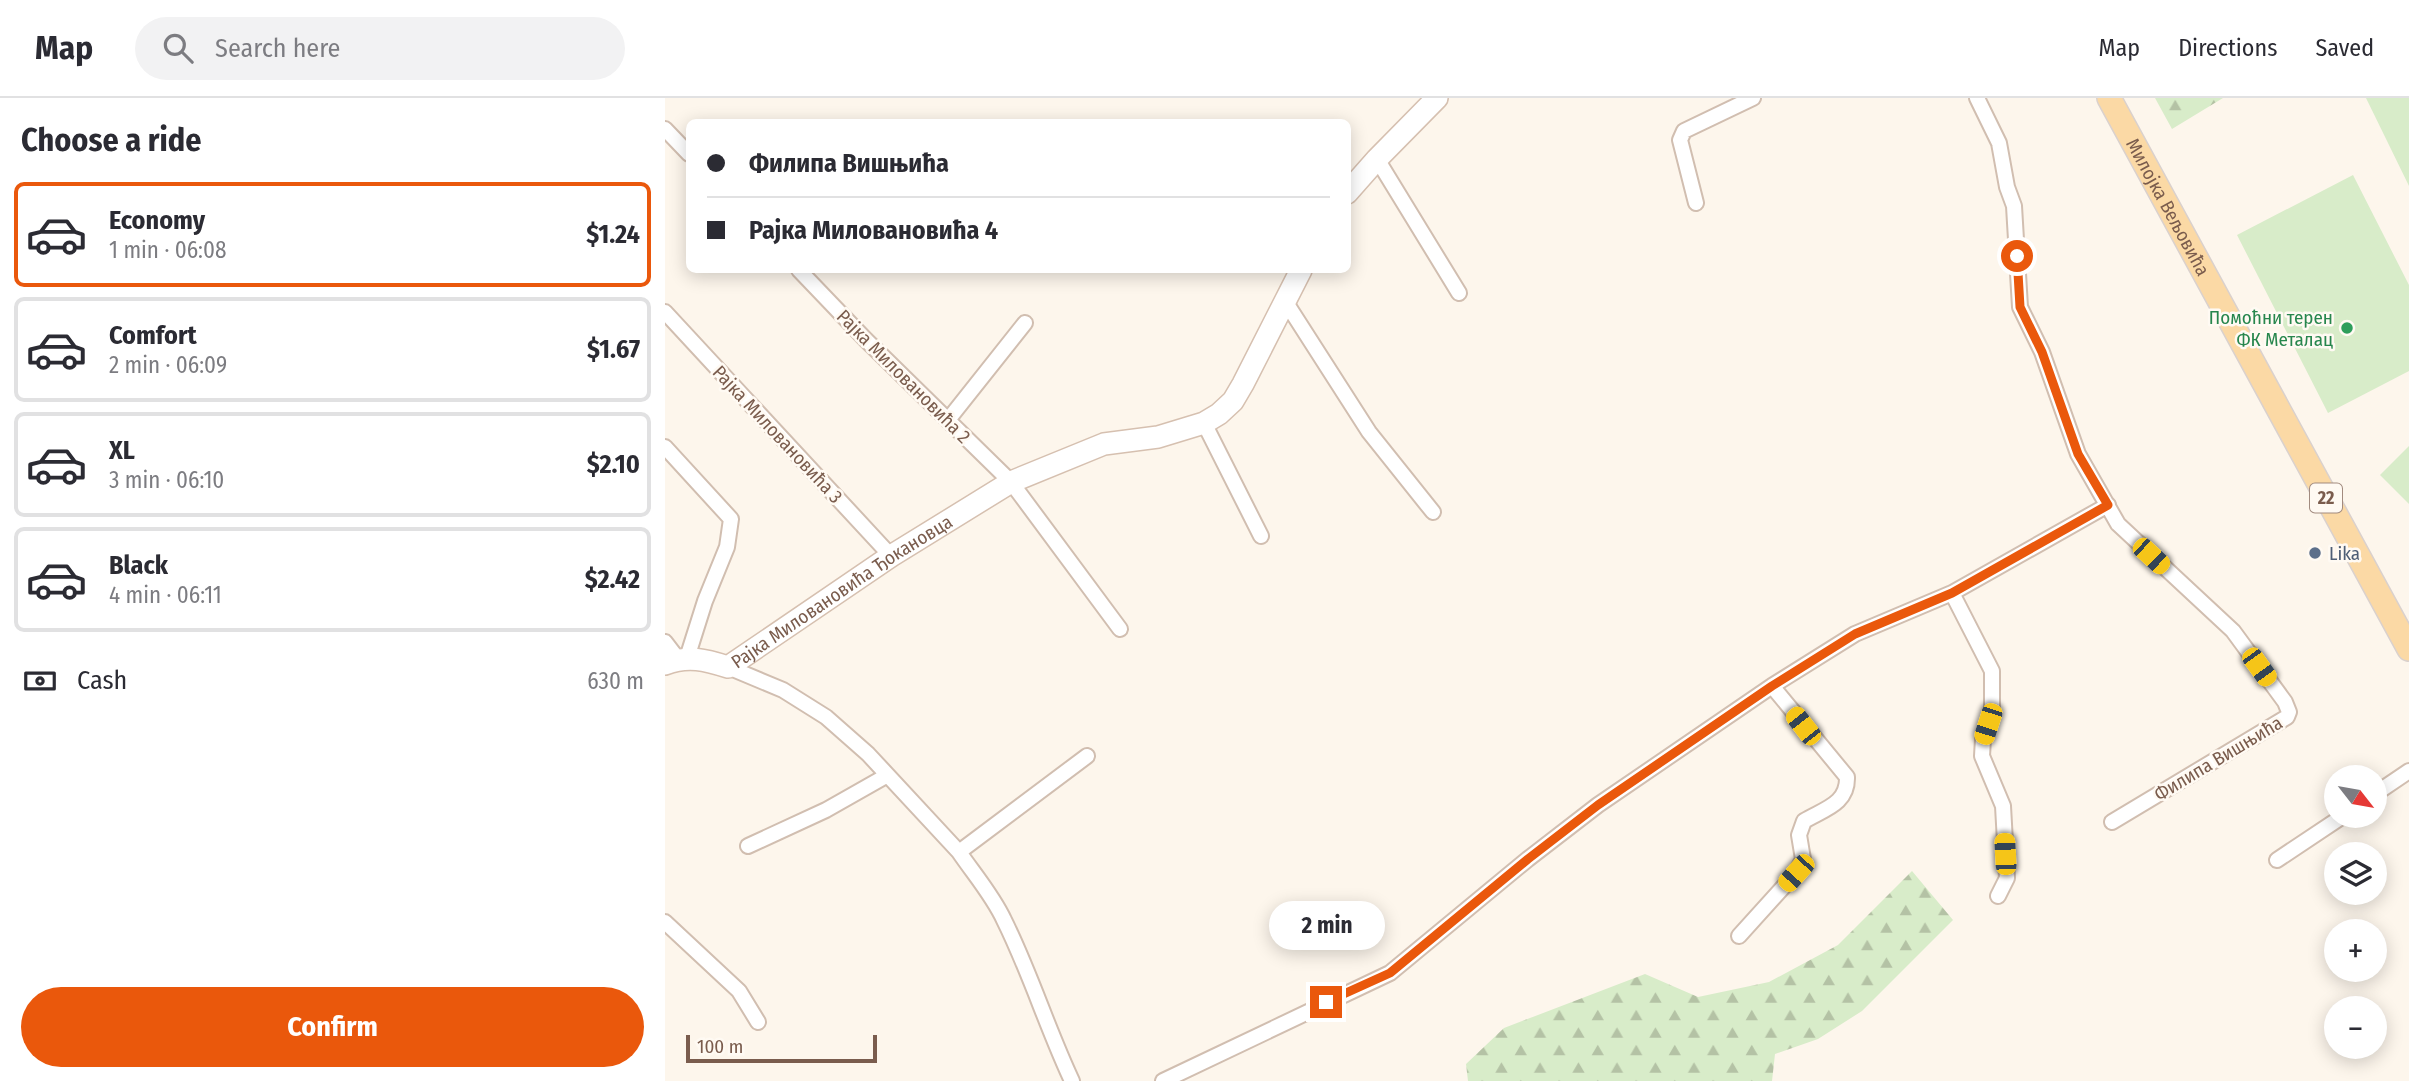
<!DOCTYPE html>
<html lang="en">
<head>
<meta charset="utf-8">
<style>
  body { margin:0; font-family:"Fira Sans Condensed",sans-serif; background:#f2f2f3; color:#2b2b33; height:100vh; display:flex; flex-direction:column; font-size:26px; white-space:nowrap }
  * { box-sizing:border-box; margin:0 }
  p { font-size:23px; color:#7c7c81 }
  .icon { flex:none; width:38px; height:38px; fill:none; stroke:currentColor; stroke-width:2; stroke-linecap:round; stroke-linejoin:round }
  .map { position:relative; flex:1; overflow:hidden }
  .side { display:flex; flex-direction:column; background:#fff; width:665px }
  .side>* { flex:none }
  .top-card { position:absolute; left:21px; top:21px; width:665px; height:154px; border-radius:10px; box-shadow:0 4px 18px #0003; display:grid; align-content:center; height:154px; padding:0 21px; background:#fff }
  .needle { width:46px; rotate:121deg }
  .buttons { position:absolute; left:1659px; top:667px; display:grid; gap:14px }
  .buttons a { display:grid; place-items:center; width:63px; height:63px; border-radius:50%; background:#fff; box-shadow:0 4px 18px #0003; font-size:35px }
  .scale { position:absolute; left:21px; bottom:18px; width:191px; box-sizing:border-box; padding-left:7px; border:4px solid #7a5c4d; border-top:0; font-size:19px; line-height:24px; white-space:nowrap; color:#7a5c4d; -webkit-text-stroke:5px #fffaf3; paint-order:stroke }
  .end { position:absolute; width:32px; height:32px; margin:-16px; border:9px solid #ea580c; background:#fff; box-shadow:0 0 0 4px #fff }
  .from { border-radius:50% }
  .bubble { position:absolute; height:49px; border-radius:24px; background:#fff; box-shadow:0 4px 18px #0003; font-size:23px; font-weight:700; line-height:49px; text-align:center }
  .car { position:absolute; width:21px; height:42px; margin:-21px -10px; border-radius:9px; box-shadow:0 0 5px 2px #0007; background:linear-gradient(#f5c518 24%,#345 0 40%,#f5c518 0 76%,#345 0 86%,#f5c518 0) }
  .top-card b { display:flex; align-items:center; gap:24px; height:66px; font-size:26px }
  .top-card b+b { border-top:2px solid #e1e1e2 }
  .top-card i { width:18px; height:18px; background:#2b2b33 }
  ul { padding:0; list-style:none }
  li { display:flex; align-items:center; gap:21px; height:105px; margin:0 14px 10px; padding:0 7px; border:4px solid #e1e1e2; border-radius:10px }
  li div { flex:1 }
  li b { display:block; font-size:26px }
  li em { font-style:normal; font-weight:700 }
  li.on { border-color:#ea580c }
  li>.icon { width:63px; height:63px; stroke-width:1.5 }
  h2 { padding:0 21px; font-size:32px; line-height:84px }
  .pay { display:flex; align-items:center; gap:18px; height:77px; padding:0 21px; font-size:26px }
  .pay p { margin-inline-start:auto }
  .action { display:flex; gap:14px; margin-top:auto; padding:14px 21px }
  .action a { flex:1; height:80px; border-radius:42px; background:#ea580c; color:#fff; font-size:28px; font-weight:700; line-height:80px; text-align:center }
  header { display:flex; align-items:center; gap:42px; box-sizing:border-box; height:98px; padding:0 35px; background:#fff; border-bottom:2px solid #e1e1e2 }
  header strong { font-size:33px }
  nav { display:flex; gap:38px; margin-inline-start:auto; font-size:24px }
  .search { width:490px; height:63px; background:#f2f2f3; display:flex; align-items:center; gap:18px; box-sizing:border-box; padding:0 24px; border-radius:38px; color:#7c7c81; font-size:26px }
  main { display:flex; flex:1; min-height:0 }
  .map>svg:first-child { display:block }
  .green { fill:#d8ecc9 }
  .forest { fill:url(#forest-firs) }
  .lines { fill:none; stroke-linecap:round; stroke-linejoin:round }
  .street-casing { stroke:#d1beb0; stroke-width:18 }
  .secondary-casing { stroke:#d6c0b0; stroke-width:24 }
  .primary-casing { stroke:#dad1cd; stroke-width:26 }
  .street { stroke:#fff; stroke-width:14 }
  .secondary { stroke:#fff; stroke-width:21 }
  .primary { stroke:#fbd9a5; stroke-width:23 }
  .route { stroke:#ea580c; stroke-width:9 }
  .leisure-dot { fill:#2e9e5b; stroke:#fffaf3; stroke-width:2.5 }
  .service-dot { fill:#5c6f8a; stroke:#fffaf3; stroke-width:2.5 }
  .labels { text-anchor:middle; stroke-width:5; stroke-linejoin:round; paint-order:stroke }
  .shield { fill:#fffaf3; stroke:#a28b7f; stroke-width:2 }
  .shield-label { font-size:18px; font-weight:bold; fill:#7a5c4d }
  .street-label { font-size:19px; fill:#7a5c4d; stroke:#fffaf3 }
  .leisure-label { font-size:19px; fill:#27864d; stroke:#fffaf3; text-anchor:end }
  .service-label { font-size:19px; fill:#4e5e75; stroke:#fffaf3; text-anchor:start }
</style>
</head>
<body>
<header>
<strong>Map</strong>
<div class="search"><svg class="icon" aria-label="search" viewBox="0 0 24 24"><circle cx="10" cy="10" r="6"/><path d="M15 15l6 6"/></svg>Search here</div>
<nav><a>Map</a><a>Directions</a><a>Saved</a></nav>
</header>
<main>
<section class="side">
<h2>Choose a ride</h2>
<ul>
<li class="on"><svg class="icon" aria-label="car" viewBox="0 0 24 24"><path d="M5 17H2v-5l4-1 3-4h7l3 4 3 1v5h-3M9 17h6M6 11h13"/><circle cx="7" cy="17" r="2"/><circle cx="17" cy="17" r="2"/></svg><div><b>Economy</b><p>1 min · 06:08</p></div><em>$1.24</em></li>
<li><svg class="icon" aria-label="car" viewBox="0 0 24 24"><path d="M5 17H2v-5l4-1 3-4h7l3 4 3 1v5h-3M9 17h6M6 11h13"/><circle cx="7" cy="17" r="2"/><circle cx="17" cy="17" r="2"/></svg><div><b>Comfort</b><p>2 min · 06:09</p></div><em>$1.67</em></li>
<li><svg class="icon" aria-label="car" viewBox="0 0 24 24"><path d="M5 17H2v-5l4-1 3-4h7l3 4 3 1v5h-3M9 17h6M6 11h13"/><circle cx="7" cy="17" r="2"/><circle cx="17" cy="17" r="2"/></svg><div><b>XL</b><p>3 min · 06:10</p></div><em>$2.10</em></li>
<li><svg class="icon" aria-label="car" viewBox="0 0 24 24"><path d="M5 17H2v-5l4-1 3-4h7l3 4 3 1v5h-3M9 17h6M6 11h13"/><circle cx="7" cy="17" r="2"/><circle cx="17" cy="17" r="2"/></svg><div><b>Black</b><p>4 min · 06:11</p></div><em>$2.42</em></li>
</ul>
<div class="pay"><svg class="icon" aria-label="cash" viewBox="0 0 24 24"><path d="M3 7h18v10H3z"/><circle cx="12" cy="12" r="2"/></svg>Cash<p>630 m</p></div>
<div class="action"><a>Confirm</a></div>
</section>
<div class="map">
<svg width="1744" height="983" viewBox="0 0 1744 983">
  <defs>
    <pattern id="forest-firs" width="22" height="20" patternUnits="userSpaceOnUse" patternTransform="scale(1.75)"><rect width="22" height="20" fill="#d8ecc9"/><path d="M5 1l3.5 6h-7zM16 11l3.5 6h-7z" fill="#b4c2a5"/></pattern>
  </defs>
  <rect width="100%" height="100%" fill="#fdf6ec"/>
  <path class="green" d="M1701,0H1744V88Z
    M1688,77L1744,187V273L1663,315L1572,137Z
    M1744,348V406L1715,377Z"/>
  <path class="forest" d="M1490,0H1558L1507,31Z
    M1247,773L1288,822L1197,913L1153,941L1110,956L1107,983H803L801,966L839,930L980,876L1033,899L1104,884L1173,847Z"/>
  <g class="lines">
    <defs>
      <path id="street" d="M1312,0L1334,45L1342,89L1349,108L1355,209L1377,254L1413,356L1453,426L1568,533L1620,604L1624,614L1622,619L1447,724
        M0,31L24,56
        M712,61L794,195
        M1031,105L1015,42L1019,33L1088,0
        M134,172L201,242L346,384L455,531
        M620,203L704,334L768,414
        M0,214L226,458
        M283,322L360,225
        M539,325L596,438
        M0,349L66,421L62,449L40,503L22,560
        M1287,495L1327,573V611L1318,641L1317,658L1338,708L1342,780L1333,798
        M0,544L13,561
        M63,569L118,592L161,619L203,656L294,754L422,658
        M1710,696L1744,673
        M83,748L161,712L221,678
        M294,754C309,776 328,798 339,822C365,874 382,930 407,983
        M1612,762L1678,718
        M0,824L74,893L93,924
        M1074,838L1131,775L1138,761L1134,737L1139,723C1159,711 1183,706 1182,679L1107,588
        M498,983L725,875L863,761L933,707L1107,588L1190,536L1287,495L1443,407"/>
      <g id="secondary">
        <path d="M682,95L712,61L772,0"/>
        <path id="s1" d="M0,566C23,557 41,562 63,569L226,458L346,384L439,346L493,339L539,325L554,316L568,303L578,286L636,172"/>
      </g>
      <g id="primary">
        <path id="s2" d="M1444,0L1744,551"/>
      </g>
    </defs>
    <use href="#street" class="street-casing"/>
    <use href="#secondary" class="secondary-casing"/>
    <use href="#primary" class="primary-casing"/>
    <use href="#street" class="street"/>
    <use href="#secondary" class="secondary"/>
    <use href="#primary" class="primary"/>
  </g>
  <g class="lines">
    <path class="route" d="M661,904L725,875L863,761L933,707L1107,588L1190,536L1287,495L1443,407L1413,356L1377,254L1355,209L1352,158"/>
  </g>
  <circle class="leisure-dot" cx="1682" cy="230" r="7"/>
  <circle class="service-dot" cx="1650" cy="455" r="7"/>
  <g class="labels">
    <rect class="shield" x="1645" y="385.5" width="32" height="29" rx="5"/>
    <g class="shield-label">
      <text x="1661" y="406">22</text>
    </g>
    <g class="street-label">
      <text dy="7" stroke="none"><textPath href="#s2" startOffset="124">Милојка Вељовића</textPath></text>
      <text transform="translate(239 278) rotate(45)" y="7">Рајка Миловановића 2</text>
      <text transform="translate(113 336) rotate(47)" y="7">Рајка Миловановића 3</text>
      <text dy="7" stroke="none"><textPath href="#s1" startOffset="201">Рајка Миловановића Ђокановца</textPath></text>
      <text transform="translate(1553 660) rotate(-31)" y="7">Филипа Вишњића</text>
    </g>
    <g class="leisure-label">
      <text x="1668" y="226">Помоћни терен<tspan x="1668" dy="22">ФК Металац</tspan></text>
    </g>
    <g class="service-label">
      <text x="1664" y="462">Lika</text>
    </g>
  </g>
</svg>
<div class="buttons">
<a><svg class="needle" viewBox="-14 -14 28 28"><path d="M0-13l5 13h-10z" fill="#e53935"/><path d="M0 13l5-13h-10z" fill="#7c7c81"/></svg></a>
<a><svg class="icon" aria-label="layers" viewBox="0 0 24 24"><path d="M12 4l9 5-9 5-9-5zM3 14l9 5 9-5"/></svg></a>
<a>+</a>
<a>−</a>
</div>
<div class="scale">100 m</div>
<i class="end from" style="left:1352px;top:158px"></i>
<i class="end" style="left:661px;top:904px"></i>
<div class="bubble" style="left:604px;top:803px;width:116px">2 min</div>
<i class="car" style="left:1486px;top:458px;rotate:133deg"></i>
<i class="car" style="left:1594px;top:569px;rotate:144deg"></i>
<i class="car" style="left:1323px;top:626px;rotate:198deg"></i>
<i class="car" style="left:1138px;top:628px;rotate:322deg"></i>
<i class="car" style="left:1340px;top:756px;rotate:357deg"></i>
<i class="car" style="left:1131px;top:775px;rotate:222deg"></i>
<div class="top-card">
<b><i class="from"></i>Филипа Вишњића</b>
<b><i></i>Рајка Миловановића 4</b>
</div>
</div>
</main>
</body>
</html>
